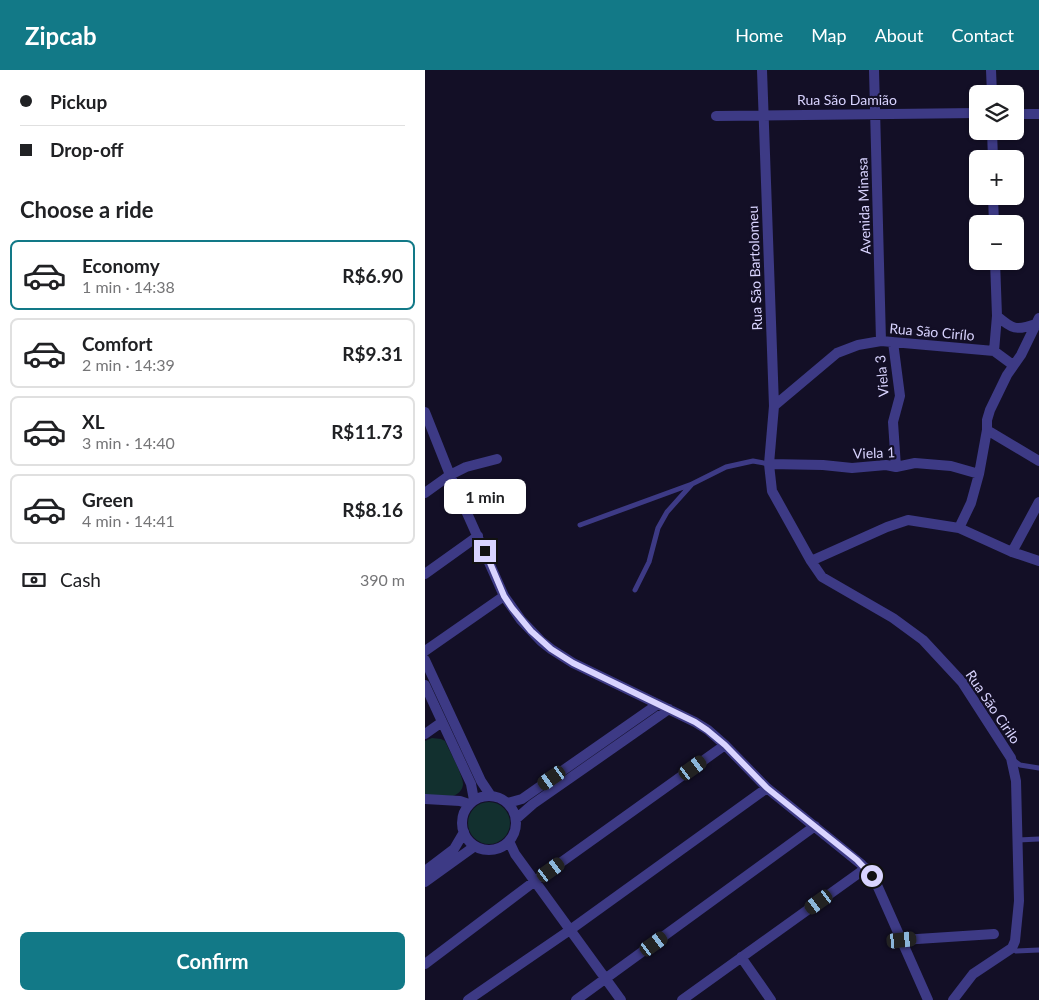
<!DOCTYPE html>
<html lang="en">
<head>
<meta charset="utf-8">
<style>
  body { margin:0; font-family:Lato,sans-serif; background:#f2f2f2; color:#202124; height:100vh; display:flex; flex-direction:column; font-size:19px; white-space:nowrap }
  * { box-sizing:border-box; margin:0 }
  p { font-size:16px; color:#757577 }
  .icon { flex:none; width:28px; height:28px; fill:none; stroke:currentColor; stroke-width:2; stroke-linecap:round; stroke-linejoin:round }
  .map { position:relative; flex:1; overflow:hidden }
  .panel { display:flex; flex-direction:column; background:#fff; width:425px }
  .panel>* { flex:none }
  .banner { display:grid; align-content:center; height:110px; padding:0 20px; background:#fff }
  .fabs { position:absolute; left:544px; top:15px; display:grid; gap:10px }
  .fabs a { display:grid; place-items:center; width:55px; height:55px; border-radius:8px; background:#fff; box-shadow:0 1px 4px #0004; font-size:25px }
  .end { position:absolute; width:22px; height:22px; margin:-11px; border:6px solid #d9d4ff; background:#111; box-shadow:0 0 0 2px #111 }
  .from { border-radius:50% }
  .bubble { position:absolute; height:35px; border-radius:8px; background:#fff; box-shadow:0 1px 4px #0004; font-size:16px; font-weight:700; line-height:35px; text-align:center }
  .car { position:absolute; width:15px; height:30px; margin:-15px -8px; border-radius:6px; box-shadow:0 0 4px 1px #0007; background:linear-gradient(#222 24%,#8ab4d8 0 40%,#222 0 76%,#8ab4d8 0 86%,#222 0) }
  .banner b { display:flex; align-items:center; gap:18px; height:48px; font-size:19px }
  .banner b+b { border-top:1px solid #e0e0e0 }
  .banner i { width:12px; height:12px; background:#202124 }
  ul { padding:0; list-style:none }
  li { display:flex; align-items:center; gap:15px; height:70px; margin:0 10px 8px; padding:0 10px; border:2px solid #e0e0e0; border-radius:8px }
  li div { flex:1 }
  li b { display:block; font-size:19px }
  li em { font-style:normal; font-weight:700 }
  li.selected { border-color:#127987 }
  li>.icon { width:45px; height:45px; stroke-width:1.5 }
  h2 { padding:0 20px; font-size:22px; line-height:60px }
  .pay { display:flex; align-items:center; gap:12px; height:55px; padding:0 20px; font-size:19px }
  .pay p { margin-inline-start:auto }
  .primary-button { display:flex; gap:10px; margin-top:auto; padding:10px 20px }
  .primary-button a { flex:1; height:58px; border-radius:8px; background:#127987; color:#fff; font-size:20px; font-weight:700; line-height:58px; text-align:center }
  header { display:flex; align-items:center; gap:30px; box-sizing:border-box; height:70px; padding:0 25px; background:#127987; color:#fff }
  header strong { font-size:24px }
  nav { display:flex; gap:28px; margin-inline-start:auto; font-size:18px }
  main { display:flex; flex:1; min-height:0 }
  .map>svg:first-child { display:block }
  .green { fill:#12302f }
  .lines { fill:none; stroke-linecap:round; stroke-linejoin:round }
  .lane { stroke:#3d3a85; stroke-width:5 }
  .street { stroke:#3d3a85; stroke-width:10 }
  .route { stroke:#d9d4ff; stroke-width:6 }
  .labels { text-anchor:middle; stroke-width:4.5; stroke-linejoin:round; paint-order:stroke }
  .street-label { font-size:14px; fill:#d9d4ff; stroke:#130f26 }
</style>
</head>
<body>
<header>
<strong>Zipcab</strong>
<nav><a>Home</a><a>Map</a><a>About</a><a>Contact</a></nav>
</header>
<main>
<section class="panel">
<div class="banner">
<b><i class="from"></i>Pickup</b>
<b><i></i>Drop-off</b>
</div>
<h2>Choose a ride</h2>
<ul>
<li class="selected"><svg class="icon" aria-label="car" viewBox="0 0 24 24"><path d="M5 17H2v-5l4-1 3-4h7l3 4 3 1v5h-3M9 17h6M6 11h13"/><circle cx="7" cy="17" r="2"/><circle cx="17" cy="17" r="2"/></svg><div><b>Economy</b><p>1 min · 14:38</p></div><em>R$6.90</em></li>
<li><svg class="icon" aria-label="car" viewBox="0 0 24 24"><path d="M5 17H2v-5l4-1 3-4h7l3 4 3 1v5h-3M9 17h6M6 11h13"/><circle cx="7" cy="17" r="2"/><circle cx="17" cy="17" r="2"/></svg><div><b>Comfort</b><p>2 min · 14:39</p></div><em>R$9.31</em></li>
<li><svg class="icon" aria-label="car" viewBox="0 0 24 24"><path d="M5 17H2v-5l4-1 3-4h7l3 4 3 1v5h-3M9 17h6M6 11h13"/><circle cx="7" cy="17" r="2"/><circle cx="17" cy="17" r="2"/></svg><div><b>XL</b><p>3 min · 14:40</p></div><em>R$11.73</em></li>
<li><svg class="icon" aria-label="car" viewBox="0 0 24 24"><path d="M5 17H2v-5l4-1 3-4h7l3 4 3 1v5h-3M9 17h6M6 11h13"/><circle cx="7" cy="17" r="2"/><circle cx="17" cy="17" r="2"/></svg><div><b>Green</b><p>4 min · 14:41</p></div><em>R$8.16</em></li>
</ul>
<div class="pay"><svg class="icon" aria-label="cash" viewBox="0 0 24 24"><path d="M3 7h18v10H3z"/><circle cx="12" cy="12" r="2"/></svg>Cash<p>390 m</p></div>
<div class="primary-button"><a>Confirm</a></div>
</section>
<div class="map">
<svg width="614" height="930" viewBox="0 0 614 930">
  <rect width="100%" height="100%" fill="#130f26"/>
  <path class="green" d="M7,668L16,669L20,671C24,680 39,707 38,715C37,721 33,724 28,726L0,725V671Z
    M43 753a21 21 0 1 1 42 0a21 21 0 1 1-42 0Z"/>
  <g class="lines">
    <path class="lane" d="M155,455L267,414
      M210,520L224,492L233,458L242,442L267,414L301,397L328,391L344,394
      M587,689L595,695L614,698
      M593,770L614,769
      M587,878L591,881L614,880"/>
    <path class="street" d="M337,0L349,336L344,394L347,421L386,491L397,507L468,548L498,570L537,612L586,688L591,711L594,831L590,871L587,878L548,904L528,930
      M449,0L456,271
      M566,0L567,24
      M590,44H614
      M291,46L552,43
      M567,61L568,89
      M568,126L569,154
      M572,246C587,259 591,261 611,254
      M468,272L475,326L468,352L471,397
      M569,281L572,246L570,191
      M349,336L412,283L433,275L456,271L569,281L588,295
      M0,342L25,405L79,526L96,550L116,571L126,579L148,593L270,652L283,660L300,675L342,718L436,794L447,806L452,815L503,930
      M562,360L614,391
      M344,394L398,395L427,398L461,395L471,397L490,393L526,396L554,404
      M0,423L25,405L41,397L72,389
      M534,458L546,433L554,404L562,360V350L565,340L582,305L596,285L614,248
      M587,482L614,432
      M386,491L462,457L483,450L534,458L587,482L614,491
      M0,504L53,466
      M0,581L79,526
      M0,590L56,711L66,726
      M0,615L46,714L49,730
      M0,664L17,652
      M37 753a27 27 0 1 1 54 0a27 27 0 1 1-54 0Z
      M0,729L35,731L44,734
      M83,733L97,729L233,634
      M91,749L108,734L244,639
      M84,771L90,784L196,930
      M0,801L29,779L39,762
      M0,812L50,776
      M477,870L569,864
      M316,887L346,930
      M0,894L110,811L300,675
      M43,930L145,860L342,718
      M151,930L390,756
      M257,930L441,798"/>
  </g>
  <g class="lines">
    <path class="route" d="M60,481L79,526L87,538L106,561L126,579L148,593L270,652L282,660L300,675L342,718L432,790L447,806"/>
  </g>
  <g class="labels">
    <g class="street-label">
      <text x="422" y="35">Rua São Damião</text>
      <text transform="translate(439 136) rotate(-92)" y="5">Avenida Minasa</text>
      <text transform="translate(330 198) rotate(-92)" y="5">Rua São Bartolomeu</text>
      <text transform="translate(507 262) rotate(5)" y="5">Rua São Cirílo</text>
      <text transform="translate(457 306) rotate(-95)" y="5">Viela 3</text>
      <text transform="translate(449 383) rotate(-2)" y="5">Viela 1</text>
      <text transform="translate(568 637) rotate(56)" y="5">Rua São Cirilo</text>
    </g>
  </g>
</svg>
<div class="fabs">
<a><svg class="icon" aria-label="layers" viewBox="0 0 24 24"><path d="M12 4l9 5-9 5-9-5zM3 14l9 5 9-5"/></svg></a>
<a>+</a>
<a>−</a>
</div>
<i class="end from" style="left:447px;top:806px"></i>
<i class="end" style="left:60px;top:481px"></i>
<div class="bubble" style="left:19px;top:409px;width:82px">1 min</div>
<i class="car" style="left:268px;top:698px;rotate:54deg"></i>
<i class="car" style="left:127px;top:708px;rotate:235deg"></i>
<i class="car" style="left:126px;top:800px;rotate:54deg"></i>
<i class="car" style="left:394px;top:832px;rotate:234deg"></i>
<i class="car" style="left:477px;top:870px;rotate:84deg"></i>
<i class="car" style="left:229px;top:874px;rotate:54deg"></i>
</div>
</main>
</body>
</html>
